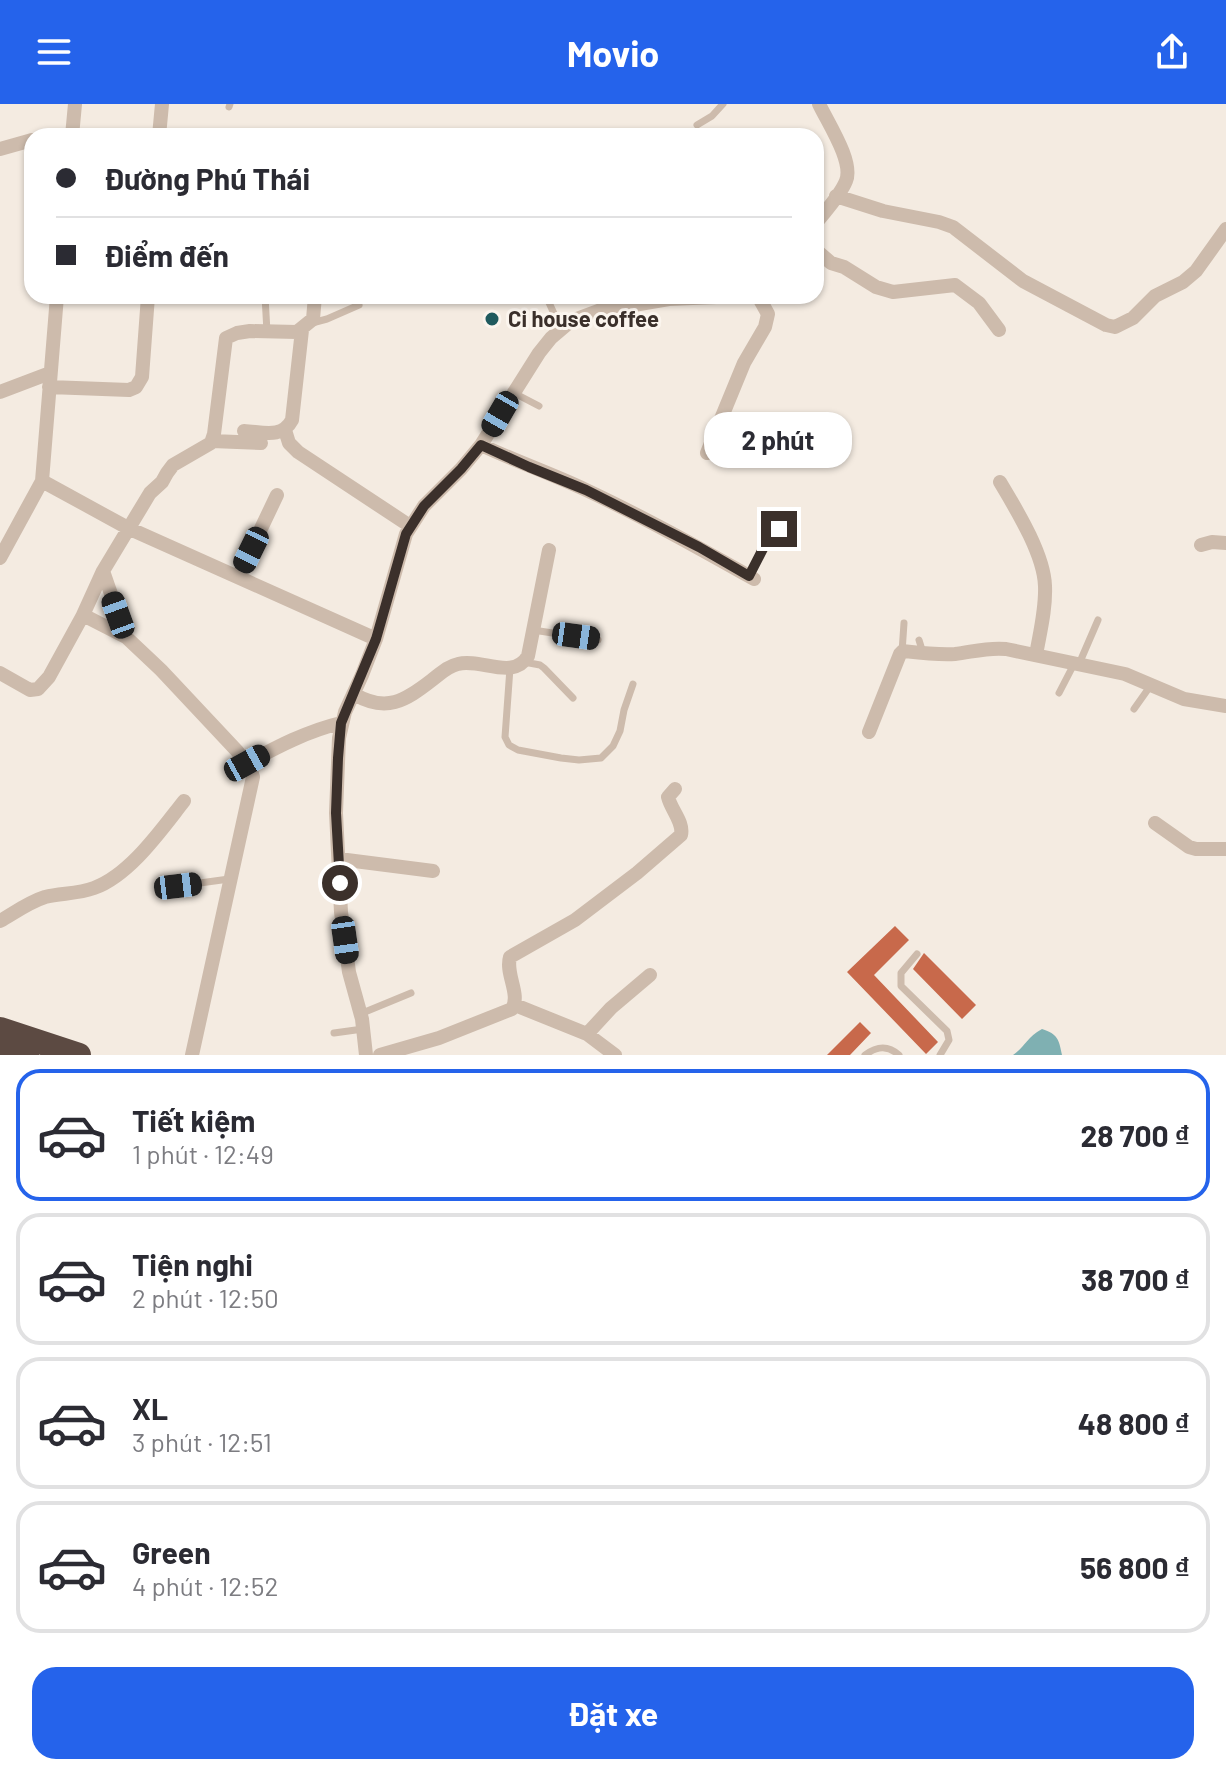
<!DOCTYPE html>
<html lang="vi">
<head>
<meta charset="utf-8">
<style>
  body { margin:0; font-family:Barlow,sans-serif; background:#f7f7f7; color:#2b2b33; height:100vh; display:flex; flex-direction:column; font-size:30px; white-space:nowrap }
  * { box-sizing:border-box; margin:0 }
  p { font-size:26px; color:#7c7c81 }
  .icon { flex:none; width:44px; height:44px; fill:none; stroke:currentColor; stroke-width:2; stroke-linecap:round; stroke-linejoin:round }
  .map { position:relative; height:951px; overflow:hidden }
  .side { display:flex; flex-direction:column; background:#fff; flex:1 }
  .side>* { flex:none }
  .top-card { position:absolute; left:24px; top:24px; width:800px; height:176px; border-radius:24px; box-shadow:0 2px 6px #0004; display:grid; align-content:center; height:176px; padding:0 32px; background:#fff }
  .end { position:absolute; width:36px; height:36px; margin:-18px; border:10px solid #3b302b; background:#fff; box-shadow:0 0 0 4px #fff }
  .from { border-radius:50% }
  .bubble { position:absolute; height:56px; border-radius:24px; background:#fff; box-shadow:0 2px 6px #0004; font-size:26px; font-weight:700; line-height:56px; text-align:center }
  .car { position:absolute; width:24px; height:48px; margin:-24px -12px; border-radius:10px; box-shadow:0 0 6px 2px #0007; background:linear-gradient(#222 24%,#8ab4d8 0 40%,#222 0 76%,#8ab4d8 0 86%,#222 0) }
  .top-card b { display:flex; align-items:center; gap:28px; height:76px; font-size:30px }
  .top-card b+b { border-top:2px solid #e1e1e2 }
  .top-card i { width:20px; height:20px; background:#2b2b33 }
  ul { padding:14px 0 0; list-style:none }
  li { display:flex; align-items:center; gap:24px; height:132px; margin:0 16px 12px; padding:0 16px; border:4px solid #e1e1e2; border-radius:24px }
  li div { flex:1 }
  li b { display:block; font-size:30px }
  li em { font-style:normal; font-weight:700 }
  li.active { border-color:#2563eb }
  li>.icon { width:72px; height:72px; stroke-width:1.5 }
  .button { display:flex; gap:16px; margin-top:auto; padding:16px 32px }
  .button a { flex:1; height:92px; border-radius:24px; background:#2563eb; color:#fff; font-size:32px; font-weight:700; line-height:92px; text-align:center }
  header { display:flex; justify-content:space-between; align-items:center; height:104px; padding:0 32px; background:#2563eb; color:#fff; font-size:36px; font-weight:700 }
  .map>svg:first-child { display:block }
  .water { fill:#7fb0b2 }
  .building { fill:#c8694b }
  .lines { fill:none; stroke-linecap:round; stroke-linejoin:round }
  .lane { stroke:#cdbbac; stroke-width:7 }
  .street { stroke:#cdbbac; stroke-width:14 }
  .highway { stroke:#5c4a42; stroke-width:24 }
  .route { stroke:#3b302b; stroke-width:10 }
  .poi-dot { fill:#1f5a5e; stroke:#fbf5ee; stroke-width:3 }
  .labels { text-anchor:middle; stroke-width:6; stroke-linejoin:round; paint-order:stroke }
  .poi-label { font-size:22px; font-weight:bold; fill:#3b302b; stroke:#fbf5ee; text-anchor:start }
</style>
</head>
<body>
<header><svg class="icon" aria-label="menu" viewBox="0 0 24 24"><path d="M4 6h16M4 12h16M4 18h16"/></svg>Movio<svg class="icon" aria-label="share" viewBox="0 0 24 24"><path d="M12 15V3M7 8l5-5 5 5M5 13v7h14v-7"/></svg></header>
<div class="map">
<svg width="1226" height="951" viewBox="0 0 1226 951">
  <rect width="100%" height="100%" fill="#f4ebe1"/>
  <path class="water" d="M1042,925C1058,930 1059,936 1062,951H1013C1026,942 1026,934 1042,925Z"/>
  <path class="building" d="M895,822L909,836L874,871L938,938L926,950L847,868Z
    M924,849L976,901L962,915L913,865Z
    M860,918L871,929L850,951H827Z"/>
  <g class="lines">
    <path class="lane" d="M229,3L230,0
      M697,21L712,12L723,0
      M265,192L267,228
      M546,192L561,225
      M312,219L327,215L359,201
      M514,289L539,302
      M749,472C759,451 766,425 793,421
      M533,526L598,536
      M919,536L923,549
      M902,548L904,519
      M524,558L540,561L544,564L573,594
      M1079,560L1098,516
      M510,564L505,633L509,641L518,646L561,654L579,656L601,654L613,642L620,627L624,606L633,580
      M1059,589L1074,560
      M1134,605L1151,581
      M178,782L229,775
      M917,850L901,869V882L947,927L949,936L940,951
      M360,910L411,889
      M334,929L363,925
      M865,951C877,942 888,941 899,951"/>
    <path class="street" d="M72,32L75,0
      M159,32L162,0
      M0,45L32,36
      M836,92L883,107L939,118L953,123L1023,177L1106,221L1115,223L1133,214L1155,192L1183,178L1196,167L1226,125
      M816,119C826,106 840,92 846,77C854,58 828,19 819,0
      M816,146L831,159L844,163L876,183L893,188L955,181L979,199L999,226
      M49,283L129,286L136,283L142,273L148,192
      M0,288L50,269
      M285,326L289,339L298,348L410,422
      M244,327C263,328 282,335 292,316L302,226
      M212,337L261,339
      M481,341C515,357 550,369 584,385C642,412 699,444 754,475
      M707,349L744,259L765,223L768,210L758,192
      M42,377L128,424L376,535
      M1000,378C1016,405 1044,450 1045,482C1046,505 1040,528 1036,551
      M1201,441L1212,438L1226,439
      M0,454L42,377L57,192
      M103,467L126,533
      M238,473L277,391
      M0,569L30,586L38,585L49,573L83,511
      M354,590C386,609 405,597 432,576C440,570 448,562 458,560C481,554 513,577 528,552L549,446
      M869,628L900,550L903,547C921,549 937,551 955,550C972,548 988,543 1006,545L1125,570L1184,595L1226,602
      M247,659C277,643 307,627 341,619
      M1155,719L1189,743L1196,745H1226
      M339,755L433,767
      M0,817C14,809 29,798 45,793C61,789 78,790 94,784C130,771 161,726 184,697
      M515,901L587,930L611,904L650,871
      M587,930L615,951
      M192,951L253,673L250,664L237,647L161,566L126,533L83,511L103,467L150,389L162,378L167,369L173,361L211,339L214,330L226,234L237,229L250,227L297,228L313,215L315,192
      M366,951L362,915L349,868L341,808L336,709L339,634L345,608L362,571L376,535L406,430L424,402L461,365L481,341L539,249L551,234L571,217L598,207L669,195L740,192
      M380,951L439,934L512,905C521,890 505,870 510,853L575,816L637,769L681,731C684,718 671,706 668,693L675,685"/>
    <path class="highway" d="M0,925L79,951
      M0,941L27,951"/>
  </g>
  <g class="lines">
    <path class="route" d="M340,779L336,709L338,654L341,619L376,535L406,430L424,402L461,365L481,341L529,363L586,386L699,443L749,472L768,435L779,425"/>
  </g>
  <circle class="poi-dot" cx="492" cy="215" r="8"/>
  <g class="labels">
    <g class="poi-label">
      <text x="508" y="223">Ci house coffee</text>
    </g>
  </g>
</svg>
<i class="end from" style="left:340px;top:779px"></i>
<i class="end" style="left:779px;top:425px"></i>
<div class="bubble" style="left:704px;top:308px;width:148px">2 phút</div>
<i class="car" style="left:500px;top:310px;rotate:210deg"></i>
<i class="car" style="left:251px;top:446px;rotate:206deg"></i>
<i class="car" style="left:118px;top:511px;rotate:340deg"></i>
<i class="car" style="left:576px;top:532px;rotate:98deg"></i>
<i class="car" style="left:247px;top:659px;rotate:61deg"></i>
<i class="car" style="left:178px;top:782px;rotate:83deg"></i>
<i class="car" style="left:345px;top:836px;rotate:172deg"></i>
<div class="top-card">
<b><i class="from"></i>Đường Phú Thái</b>
<b><i></i>Điểm đến</b>
</div>
</div>
<section class="side">
<ul>
<li class="active"><svg class="icon" aria-label="car" viewBox="0 0 24 24"><path d="M5 17H2v-5l4-1 3-4h7l3 4 3 1v5h-3M9 17h6M6 11h13"/><circle cx="7" cy="17" r="2"/><circle cx="17" cy="17" r="2"/></svg><div><b>Tiết kiệm</b><p>1 phút · 12:49</p></div><em>28 700 ₫</em></li>
<li><svg class="icon" aria-label="car" viewBox="0 0 24 24"><path d="M5 17H2v-5l4-1 3-4h7l3 4 3 1v5h-3M9 17h6M6 11h13"/><circle cx="7" cy="17" r="2"/><circle cx="17" cy="17" r="2"/></svg><div><b>Tiện nghi</b><p>2 phút · 12:50</p></div><em>38 700 ₫</em></li>
<li><svg class="icon" aria-label="car" viewBox="0 0 24 24"><path d="M5 17H2v-5l4-1 3-4h7l3 4 3 1v5h-3M9 17h6M6 11h13"/><circle cx="7" cy="17" r="2"/><circle cx="17" cy="17" r="2"/></svg><div><b>XL</b><p>3 phút · 12:51</p></div><em>48 800 ₫</em></li>
<li><svg class="icon" aria-label="car" viewBox="0 0 24 24"><path d="M5 17H2v-5l4-1 3-4h7l3 4 3 1v5h-3M9 17h6M6 11h13"/><circle cx="7" cy="17" r="2"/><circle cx="17" cy="17" r="2"/></svg><div><b>Green</b><p>4 phút · 12:52</p></div><em>56 800 ₫</em></li>
</ul>
<div class="button"><a>Đặt xe</a></div>
</section>
</body>
</html>
